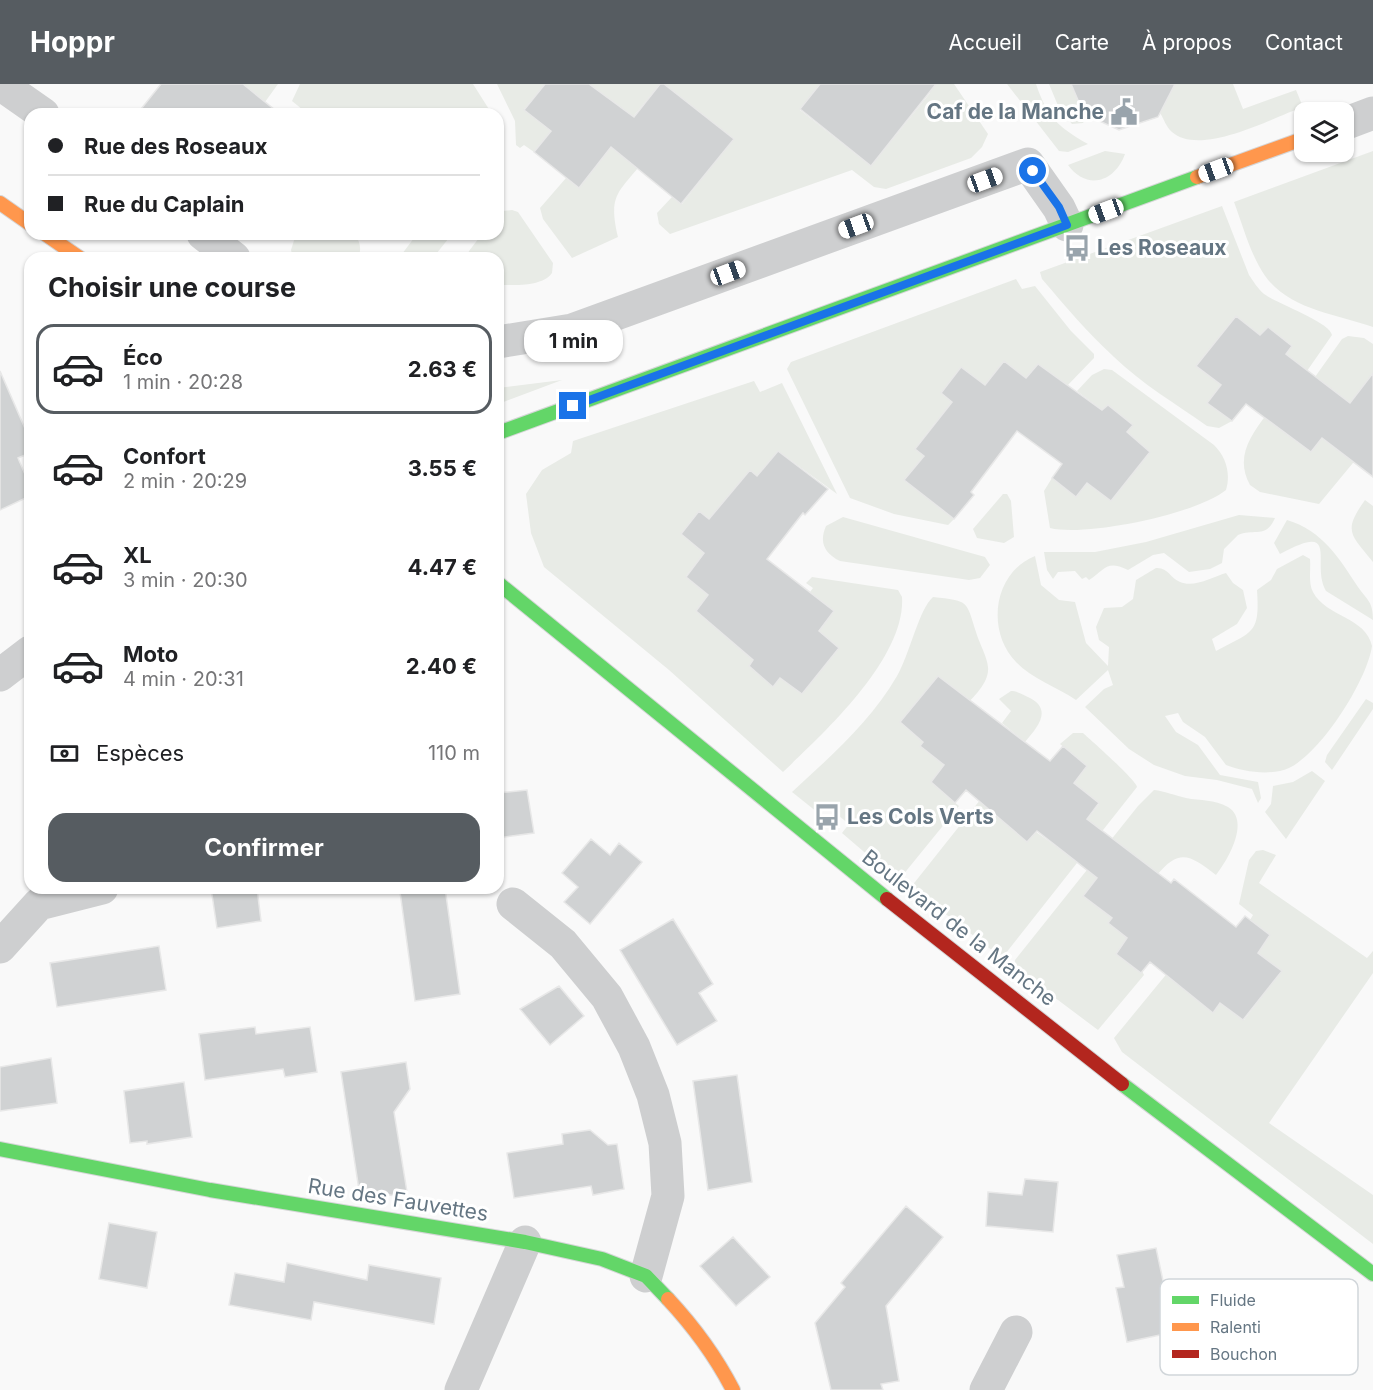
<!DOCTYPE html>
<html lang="fr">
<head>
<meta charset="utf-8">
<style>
  body { margin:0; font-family:Inter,sans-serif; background:#f6f6f6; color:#202124; height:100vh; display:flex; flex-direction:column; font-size:22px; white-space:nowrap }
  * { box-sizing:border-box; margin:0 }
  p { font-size:20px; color:#757577 }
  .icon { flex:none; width:33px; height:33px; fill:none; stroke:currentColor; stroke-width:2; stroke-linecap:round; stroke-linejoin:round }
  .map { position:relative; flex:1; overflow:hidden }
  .drawer { position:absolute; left:24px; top:168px; width:480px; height:642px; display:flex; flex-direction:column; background:#fff; border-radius:18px; box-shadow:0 2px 4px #0004 }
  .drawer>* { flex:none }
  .banner { position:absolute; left:24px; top:24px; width:480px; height:132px; border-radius:18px; box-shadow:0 2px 4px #0004; display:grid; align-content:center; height:132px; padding:0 24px; background:#fff }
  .fabs { position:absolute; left:1294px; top:18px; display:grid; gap:12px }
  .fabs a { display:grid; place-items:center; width:60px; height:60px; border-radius:12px; background:#fff; box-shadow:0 2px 4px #0004; font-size:30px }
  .end { position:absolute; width:27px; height:27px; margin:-14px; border:8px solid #1a73e8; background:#fff; box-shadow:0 0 0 3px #fff }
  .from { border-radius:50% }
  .bubble { position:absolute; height:42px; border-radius:18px; background:#fff; box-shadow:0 2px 4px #0004; font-size:20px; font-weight:700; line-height:42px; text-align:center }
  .car { position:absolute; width:18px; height:36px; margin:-18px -9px; border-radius:8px; box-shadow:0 0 4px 2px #0007; background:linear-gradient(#fff 24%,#345 0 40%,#fff 0 76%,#345 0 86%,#fff 0) }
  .banner b { display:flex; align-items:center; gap:21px; height:57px; font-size:22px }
  .banner b+b { border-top:2px solid #e0e0e0 }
  .banner i { width:15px; height:15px; background:#202124 }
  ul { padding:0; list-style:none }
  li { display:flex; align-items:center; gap:18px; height:90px; margin:0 12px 9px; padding:0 12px; border:3px solid transparent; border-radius:18px }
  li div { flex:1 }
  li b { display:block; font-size:22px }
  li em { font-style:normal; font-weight:700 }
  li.active { border-color:#565c61 }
  li>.icon { width:54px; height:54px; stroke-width:1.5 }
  h2 { padding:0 24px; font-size:27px; line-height:72px }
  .pay { display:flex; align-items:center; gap:15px; height:66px; padding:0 24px; font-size:22px }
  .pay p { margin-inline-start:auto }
  .button { display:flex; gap:12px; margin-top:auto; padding:12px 24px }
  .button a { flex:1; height:69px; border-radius:18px; background:#565c61; color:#fff; font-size:24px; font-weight:700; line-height:69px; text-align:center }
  header { display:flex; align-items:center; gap:36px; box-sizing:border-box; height:84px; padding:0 30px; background:#565c61; color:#fff }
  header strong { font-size:28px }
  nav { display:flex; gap:33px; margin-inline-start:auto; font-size:21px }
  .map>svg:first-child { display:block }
  .green { fill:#e8ebe6 }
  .building { fill:#d0d2d3; stroke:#e8e8e8; stroke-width:1.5 }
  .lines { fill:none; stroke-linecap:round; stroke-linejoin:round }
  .fast-casing { stroke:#d5d6d7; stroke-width:16 }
  .slow-casing { stroke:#d5d6d7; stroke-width:16 }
  .jam-casing { stroke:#d5d6d7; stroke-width:16 }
  .street { stroke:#cecfd0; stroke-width:33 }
  .fast { stroke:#63d668; stroke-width:14 }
  .slow { stroke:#ff974d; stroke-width:14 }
  .jam { stroke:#b3261e; stroke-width:14 }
  .route { stroke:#1a73e8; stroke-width:8 }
  .labels { text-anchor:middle; stroke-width:6; stroke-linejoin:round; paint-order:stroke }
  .poi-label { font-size:21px; font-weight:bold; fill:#657683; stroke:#fff; text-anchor:start }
  .street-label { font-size:21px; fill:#657683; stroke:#fff }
  .key { fill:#fff; stroke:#d1d6da; stroke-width:1.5 }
  .key-label { font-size:16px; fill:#657683 }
</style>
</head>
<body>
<header>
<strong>Hoppr</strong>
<nav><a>Accueil</a><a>Carte</a><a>À propos</a><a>Contact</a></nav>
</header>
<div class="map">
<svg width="1373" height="1306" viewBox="0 0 1373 1306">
  <rect width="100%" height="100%" fill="#f9f9f9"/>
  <path class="green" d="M243,0H278L265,18Z
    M300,0H473L492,30H308L292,17Z
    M497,0H545L524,25L551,47L534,68L524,61L520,64L516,61L515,37Z
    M589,0H660L628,39L609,15Z
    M664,0H820L800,26L871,82L930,9L920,0H954L988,50L982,63L971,74L886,105L874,103L852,86L670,150L659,140L657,129L672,113L682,120L733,55Z
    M1007,0H1036C1047,33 1058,43 1088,60L1068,68L1059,67Z
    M1049,0H1071L1083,29L1087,31L1083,39L1072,40L1059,24Z
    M1175,0H1233L1243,25L1296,6L1303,23C1272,34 1200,73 1172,48C1166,43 1164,35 1160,29Z
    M615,58L642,79C618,109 608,111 618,153L572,174L543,135L540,124L566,94L579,104Z
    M1105,67L1125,70C1115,98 1087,107 1068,81Z
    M1373,67V243C1332,229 1281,225 1259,182C1248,162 1242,139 1234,118Z
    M1222,122L1249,191C1253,197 1258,205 1264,210C1278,220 1330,238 1332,251L1307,287L1286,270L1291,262L1268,243L1260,251L1236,232L1196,282L1221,301L1207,319L1232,337L1219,344L1207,342C1176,320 1142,300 1114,273C1088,249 1065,222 1042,195L1040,188Z
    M512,126L518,128L553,179L552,189C542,203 514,201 498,201V174H467L469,167L482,150H498L499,130L502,127Z
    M296,150H355C360,158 362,165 358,174H293L291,166Z
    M417,150H452L433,174H399Z
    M1016,195L1022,205L1035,202L1071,247L1094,270V274L1066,303L1038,280L1026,294L1004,277L985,301L961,283L942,309L959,323L934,340L915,365L924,372L904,396L954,435L948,441L894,430L850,414L787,285L791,278Z
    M1348,252L1364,254L1373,260V316L1360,306L1350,319L1315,293L1342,255Z
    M1104,285L1112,286L1214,361C1226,373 1231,389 1226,406C1197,430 1086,453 1050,444L1044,407L1052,394L1076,412L1087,399L1149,368L1127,348L1132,340L1108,321L1102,326L1077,307L1092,291Z
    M562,296L498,320V304Z
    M754,297L760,308L782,299L837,410L778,367L757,392L750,386L716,440L699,427L681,450L704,469L686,492L708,511L696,527L753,576L749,582L773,602L780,594L802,610L839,564L819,547L834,527L810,508L813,504L806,499L812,493L898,506L902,513C906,574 824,649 783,688L669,586L544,483L531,449L526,410L542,386L571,369L573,357Z
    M1267,330L1311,368L1322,354L1344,371L1362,368L1319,420L1260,408L1250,401C1235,374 1250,352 1267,330Z
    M1003,410H1007L1011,417L1014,453L1004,459L977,454L973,445Z
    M1365,416L1373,422V478C1350,450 1343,447 1365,416Z
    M1239,431L1275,434C1266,455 1254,444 1238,451L1224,465L1222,479L1210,485L1189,488L1164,469L1153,471L1128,486C1106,475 1105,486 1089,496L1086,493L1082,495L1075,487L1058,488L1053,495L1047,486L1044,468H1095L1146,458Z
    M843,433L985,473L990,481L980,494L969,496L840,477C824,469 819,458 826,442Z
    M1287,436C1323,447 1339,474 1358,503C1368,517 1373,518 1373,536L1326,507C1310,480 1342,436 1280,470L1274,459Z
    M1303,471L1310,475C1311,485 1308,499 1313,508C1326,533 1366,533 1372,562C1367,597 1321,669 1289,684C1271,692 1244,688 1226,681L1205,653L1183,638L1178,629L1165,632L1176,648L1198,661L1220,691L1258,698L1261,714L1258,719L1252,705L1217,696L1185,692L1154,681L1129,665L1085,623L1104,605L1113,601L1108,586L1076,616C1057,603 1032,595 1016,578C986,547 993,489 1035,472L1041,501L1059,516L1075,518L1086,559L1108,582L1109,563L1099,556L1096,543L1104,524L1122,523L1133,515L1136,496L1156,484C1168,483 1170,494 1180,498C1194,504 1213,493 1226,489L1233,499L1243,506L1247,524L1237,540L1212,555L1216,567C1253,547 1260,550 1257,506L1271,496L1277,485Z
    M933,513C969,517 966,516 976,548C979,559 987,572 988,583C991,611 934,642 921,662L944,681L931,698L959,722L898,797L842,749L849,740L824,720L817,728L792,708C830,673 871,637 897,592C909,572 919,525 933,513Z
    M1011,607C1018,607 1023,611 1030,614C1053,626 1037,644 1025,658L1002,639L1011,627L999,615Z
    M1366,615L1373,619V625L1332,686L1325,678L1327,671Z
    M1073,649H1083C1092,657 1137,697 1137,703L1002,874L911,803L984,711L1063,767L1099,720L1074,699L1087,682L1060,660Z
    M1312,687L1325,697L1286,755L1265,728L1271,720L1273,702L1293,698Z
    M1154,706C1165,707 1176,712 1186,714C1201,717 1214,715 1228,723C1251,737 1227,777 1216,791C1191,772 1180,763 1157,791L1122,762L1084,811L1112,834L1109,838L1127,854L1144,891L1098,946L1014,883L1015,876L1138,722Z
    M1263,766L1276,771L1259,799L1367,874L1373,867V889L1269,1039L1373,1111V1160L1122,968L1114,954L1169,887L1213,928L1220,919L1244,936L1281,887L1258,869L1270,851L1250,836L1253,831L1239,820L1249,776L1256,767Z"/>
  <path class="building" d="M161,0H243L280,30H137Z
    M545,0H589L634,33L660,0H664L734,55L681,120L611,63L579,104L534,68L551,47L524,26Z
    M820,0H936L871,82L800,25Z
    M1071,0H1175L1158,33L1119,46L1084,30Z
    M1236,232L1260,251L1268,243L1292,262L1286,270L1350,319L1373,289V393L1322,354L1311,368L1246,320L1232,337L1207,319L1221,301L1196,282Z
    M1004,277L1026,294L1038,280L1102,326L1108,321L1133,341L1127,348L1150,368L1111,417L1087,399L1076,413L1052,394L1062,380L1017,347L971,408L974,411L954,435L904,396L924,372L915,365L952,318L941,309L961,283L985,301Z
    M0,287L30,356V369L18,374L30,402V412L0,426Z
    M778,367L828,405L805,431L803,429L767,475L834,527L819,547L839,564L802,610L780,594L773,603L749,582L753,576L696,527L708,511L686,493L704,469L681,450L699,427L709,435L750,386L757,392Z
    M938,592L1050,677L1063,662L1087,682L1074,699L1099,719L1087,735L1171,799L1174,795L1236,843L1245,832L1270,851L1258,869L1282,887L1243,936L1220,919L1213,929L1150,878L1141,889L1116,870L1127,854L1108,839L1112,834L1083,812L1097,794L1037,747L1027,758L966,706L955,719L931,698L944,681L920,662L923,658L900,638Z
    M527,706L534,749L498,754V709Z
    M591,755L610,771L619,759L642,778L590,840L564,818L578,803L562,789Z
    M211,804H257L261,837L217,844Z
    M426,804H445L460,910L415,917L400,808Z
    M673,835L713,900L699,909L717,937L677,961L620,866Z
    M159,862L166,906L57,923L50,879Z
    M559,902L584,932L550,961L520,925Z
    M255,943L256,950L310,943L317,988L285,993L283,985L205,996L199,950Z
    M51,974L57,1019L0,1027V983Z
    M406,978L410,1005L394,1028L408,1114L359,1106L341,988Z
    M737,991L752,1098L708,1106L693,997Z
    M184,998L192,1053L147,1060V1057L130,1059L124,1007Z
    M590,1046L608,1061L617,1060L624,1105L593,1111L591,1102L514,1114L507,1069L563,1060L562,1050Z
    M1025,1095L1058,1098L1053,1148L986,1142L988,1108L1022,1111Z
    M906,1122L943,1153L886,1222L899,1297L881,1300L883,1306H831L815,1239L845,1203L841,1199Z
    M109,1139L157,1148L147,1204L99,1195Z
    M733,1153L770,1193L736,1222L700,1182Z
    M1156,1164L1174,1248L1127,1258L1116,1204L1124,1203L1117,1171Z
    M287,1179L367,1196L369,1181L441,1194L434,1240L314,1218L311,1236L229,1221L235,1189L284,1198Z"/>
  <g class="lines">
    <defs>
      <path id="fast" d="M498,349L1197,93
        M498,499L887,815
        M1122,1000L1373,1190
        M0,1065L210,1106L525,1158L602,1175L646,1192L668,1215"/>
      <path id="slow" d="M1197,93L1305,54
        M0,119L30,140
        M45,150L80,174
        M668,1215C695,1244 715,1271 733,1306"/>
      <path id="jam" d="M887,815L1122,1000"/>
    </defs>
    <use href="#fast" class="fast-casing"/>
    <use href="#slow" class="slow-casing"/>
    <use href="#jam" class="jam-casing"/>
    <path class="street" d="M0,0L43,30
      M1344,40L1373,29
      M203,150L234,174
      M498,258L572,246L1028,80L1059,124L1067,141
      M0,591L30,568
      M513,820L563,860L607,913L634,963L653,1011L665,1059L668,1112L646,1192
      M0,863L39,820L102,804
      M461,1306L525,1158
      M986,1306L1016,1248"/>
    <use href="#fast" class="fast"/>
    <use href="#slow" class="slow"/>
    <use href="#jam" class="jam"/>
  </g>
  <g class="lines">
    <path class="route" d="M573,322L1067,141L1059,123L1033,87"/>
  </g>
  <defs>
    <symbol id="civic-bare" viewBox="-9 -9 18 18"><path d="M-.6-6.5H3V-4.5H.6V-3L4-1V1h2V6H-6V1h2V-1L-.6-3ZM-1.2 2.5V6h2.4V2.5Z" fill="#99a4ac" stroke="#fff" stroke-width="2.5" paint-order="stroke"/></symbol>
    <symbol id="bus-bare" viewBox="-9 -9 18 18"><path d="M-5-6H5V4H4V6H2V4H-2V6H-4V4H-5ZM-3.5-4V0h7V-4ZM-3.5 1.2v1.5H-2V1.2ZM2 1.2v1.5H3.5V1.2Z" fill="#99a4ac" stroke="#fff" stroke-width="2.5" paint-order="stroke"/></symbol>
  </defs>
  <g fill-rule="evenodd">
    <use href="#civic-bare" x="1105" y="9" width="38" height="38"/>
    <use href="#bus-bare" x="1058" y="145" width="38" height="38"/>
    <use href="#bus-bare" x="808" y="714" width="38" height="38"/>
  </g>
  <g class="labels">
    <g class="poi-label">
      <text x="1104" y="35" text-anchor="end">Caf de la Manche</text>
      <text x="1097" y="171">Les Roseaux</text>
      <text x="847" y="740">Les Cols Verts</text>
    </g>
    <g class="street-label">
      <text transform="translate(959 844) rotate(38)" y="7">Boulevard de la Manche</text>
      <text transform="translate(398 1116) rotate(9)" y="7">Rue des Fauvettes</text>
    </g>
  </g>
  <rect x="1160" y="1195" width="198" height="96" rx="9" class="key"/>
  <rect x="1172" y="1212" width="27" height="8" fill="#63d668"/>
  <rect x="1172" y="1239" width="27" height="8" fill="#ff974d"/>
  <rect x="1172" y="1266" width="27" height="8" fill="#b3261e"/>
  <g class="key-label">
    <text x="1210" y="1222">Fluide</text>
    <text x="1210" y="1249">Ralenti</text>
    <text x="1210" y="1276">Bouchon</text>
  </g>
</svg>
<div class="fabs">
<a><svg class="icon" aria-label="layers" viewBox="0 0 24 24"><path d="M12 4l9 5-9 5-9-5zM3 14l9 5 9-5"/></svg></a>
</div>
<i class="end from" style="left:1033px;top:87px"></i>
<i class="end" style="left:573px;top:322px"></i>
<div class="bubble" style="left:524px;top:236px;width:99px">1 min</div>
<i class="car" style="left:1216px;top:86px;rotate:250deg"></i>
<i class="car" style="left:985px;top:96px;rotate:70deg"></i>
<i class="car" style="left:1106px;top:127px;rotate:250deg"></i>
<i class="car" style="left:856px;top:142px;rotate:250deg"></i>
<i class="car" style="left:728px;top:189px;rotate:70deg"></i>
<div class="banner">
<b><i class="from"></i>Rue des Roseaux</b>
<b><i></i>Rue du Caplain</b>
</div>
<section class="drawer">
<h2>Choisir une course</h2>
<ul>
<li class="active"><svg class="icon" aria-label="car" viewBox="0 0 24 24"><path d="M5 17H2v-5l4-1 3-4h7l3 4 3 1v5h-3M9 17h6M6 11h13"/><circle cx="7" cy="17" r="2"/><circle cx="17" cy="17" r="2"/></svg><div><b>Éco</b><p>1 min · 20:28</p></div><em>2.63 €</em></li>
<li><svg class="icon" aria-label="car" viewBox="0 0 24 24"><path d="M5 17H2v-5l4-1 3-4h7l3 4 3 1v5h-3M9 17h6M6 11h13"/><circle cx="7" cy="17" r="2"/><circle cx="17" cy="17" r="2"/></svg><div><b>Confort</b><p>2 min · 20:29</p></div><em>3.55 €</em></li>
<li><svg class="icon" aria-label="car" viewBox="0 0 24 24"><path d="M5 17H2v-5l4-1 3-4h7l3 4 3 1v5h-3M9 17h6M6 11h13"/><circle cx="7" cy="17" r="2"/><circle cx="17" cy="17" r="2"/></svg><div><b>XL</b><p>3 min · 20:30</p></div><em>4.47 €</em></li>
<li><svg class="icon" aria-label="car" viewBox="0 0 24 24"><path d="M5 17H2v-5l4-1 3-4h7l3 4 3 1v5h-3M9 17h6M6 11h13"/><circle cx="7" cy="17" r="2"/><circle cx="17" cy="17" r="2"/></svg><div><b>Moto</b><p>4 min · 20:31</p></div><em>2.40 €</em></li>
</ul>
<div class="pay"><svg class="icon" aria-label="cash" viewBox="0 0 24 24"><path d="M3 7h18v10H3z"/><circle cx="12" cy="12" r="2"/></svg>Espèces<p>110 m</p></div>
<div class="button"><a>Confirmer</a></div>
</section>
</div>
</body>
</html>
